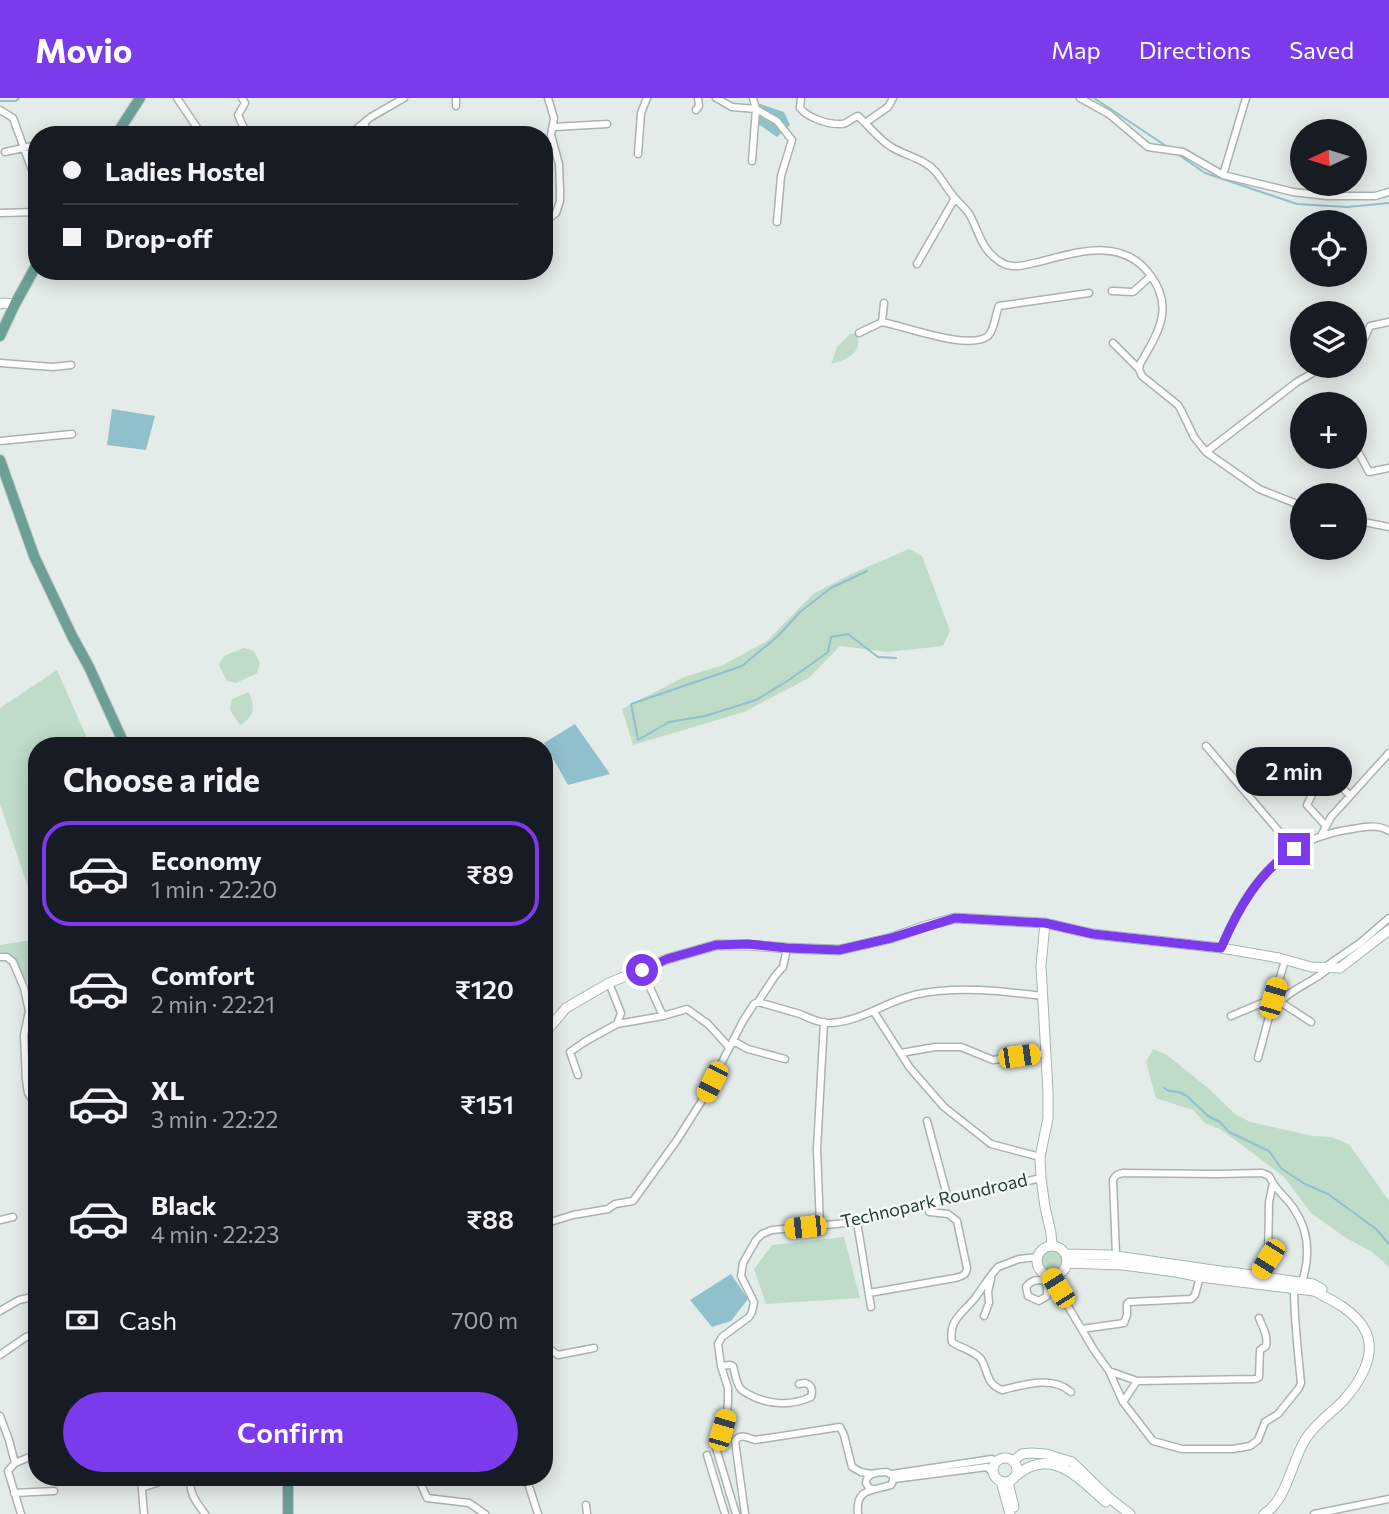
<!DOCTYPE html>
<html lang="en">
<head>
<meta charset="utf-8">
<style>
  body { margin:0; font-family:Commissioner,sans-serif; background:#20242c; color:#f1f3f6; height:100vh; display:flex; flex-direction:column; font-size:26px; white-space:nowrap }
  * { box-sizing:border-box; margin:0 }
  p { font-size:23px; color:#9ea1a6 }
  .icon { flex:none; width:38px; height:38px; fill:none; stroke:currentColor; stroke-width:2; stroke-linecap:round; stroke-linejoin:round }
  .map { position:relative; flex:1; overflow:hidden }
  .side { position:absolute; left:28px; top:639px; width:525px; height:749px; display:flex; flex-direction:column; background:#171b24; border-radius:28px; box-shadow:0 4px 18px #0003 }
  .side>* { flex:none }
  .guide { position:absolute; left:28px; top:28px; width:525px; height:154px; border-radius:28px; box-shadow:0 4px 18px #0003; display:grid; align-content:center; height:154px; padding:0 35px; background:#171b24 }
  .needle { width:46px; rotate:266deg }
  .buttons { position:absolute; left:1290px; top:21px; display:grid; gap:14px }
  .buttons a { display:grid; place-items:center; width:77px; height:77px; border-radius:50%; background:#171b24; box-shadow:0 4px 18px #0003; font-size:35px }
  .end { position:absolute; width:32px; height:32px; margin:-16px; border:9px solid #7c3aed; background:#fff; box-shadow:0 0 0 4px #fff }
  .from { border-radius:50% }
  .bubble { position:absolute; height:49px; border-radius:24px; background:#171b24; box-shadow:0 4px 18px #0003; font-size:23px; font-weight:600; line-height:49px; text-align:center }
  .car { position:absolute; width:21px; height:42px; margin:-21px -10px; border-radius:9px; box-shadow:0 0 5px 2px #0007; background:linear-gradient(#f5c518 24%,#345 0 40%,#f5c518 0 76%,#345 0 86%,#f5c518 0) }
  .guide b { display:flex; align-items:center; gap:24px; height:66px; font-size:26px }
  .guide b+b { border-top:2px solid #363941 }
  .guide i { width:18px; height:18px; background:#f1f3f6 }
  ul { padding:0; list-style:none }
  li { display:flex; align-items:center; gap:21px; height:105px; margin:0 14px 10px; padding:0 21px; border:4px solid transparent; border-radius:28px }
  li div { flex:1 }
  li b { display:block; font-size:26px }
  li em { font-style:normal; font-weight:600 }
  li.current { border-color:#7c3aed }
  li>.icon { width:63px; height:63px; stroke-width:1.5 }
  h2 { padding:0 35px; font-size:32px; line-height:84px }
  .pay { display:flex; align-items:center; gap:18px; height:77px; padding:0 35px; font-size:26px }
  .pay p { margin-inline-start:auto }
  .button { display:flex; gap:14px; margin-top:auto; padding:14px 35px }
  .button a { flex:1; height:80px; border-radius:42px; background:#7c3aed; color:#fff; font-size:28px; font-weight:600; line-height:80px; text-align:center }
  header { display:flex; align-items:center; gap:42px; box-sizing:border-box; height:98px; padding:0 35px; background:#7c3aed; color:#fff }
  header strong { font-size:33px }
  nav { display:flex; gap:38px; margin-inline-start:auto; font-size:24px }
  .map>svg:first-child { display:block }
  .green { fill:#bfdcc9 }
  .water { fill:#91c0cd }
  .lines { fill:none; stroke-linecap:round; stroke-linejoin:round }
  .stream { stroke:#91c0cd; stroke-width:2 }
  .street-casing { stroke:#a7b4b0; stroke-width:9 }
  .secondary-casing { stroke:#a3b7b2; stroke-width:11 }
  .primary-casing { stroke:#c2c9c7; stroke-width:12 }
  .street { stroke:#fff; stroke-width:6 }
  .secondary { stroke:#fff; stroke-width:9 }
  .primary { stroke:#6c9f95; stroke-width:10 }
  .route { stroke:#7c3aed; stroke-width:9 }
  .labels { text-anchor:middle; stroke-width:5; stroke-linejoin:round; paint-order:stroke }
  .street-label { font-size:18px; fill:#253d38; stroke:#f5f9f7 }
</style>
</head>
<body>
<header>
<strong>Movio</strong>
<nav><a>Map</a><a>Directions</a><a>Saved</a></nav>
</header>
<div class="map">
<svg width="1389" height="1416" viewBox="0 0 1389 1416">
  <rect width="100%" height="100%" fill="#e4ece9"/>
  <path class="green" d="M850,236H857C863,256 847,261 831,266L837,249Z
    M909,451L922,458L950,533L943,548L887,554L840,548L809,580L744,614L633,647L622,611L684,579L723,567L767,543L813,496L851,476Z
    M244,550L254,553L260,565L257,575L236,585L227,583L219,567L224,558Z
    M57,572L90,647L37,648V788L28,789L0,706V610Z
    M249,594C255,608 255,619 240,627L230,612L232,601Z
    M37,841V881L25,884C20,870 16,856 0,854V847Z
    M1153,951L1167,957L1208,990L1235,1016L1250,1024L1313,1038L1331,1039L1349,1046L1389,1103V1169L1371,1153L1346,1140L1311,1115L1284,1079L1238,1044L1220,1031L1205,1025L1193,1012L1156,1000L1146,964Z
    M844,1139L860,1200L766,1206L754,1171L772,1147Z
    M1041 1163a12 12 0 1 1 24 0a12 12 0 1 1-24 0Z"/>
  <path class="water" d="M757,5L784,14L790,27L777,39L751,21Z
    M112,311L155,318L146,352L107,347Z
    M575,626L610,676L568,687L544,645Z
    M731,1176L748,1201L731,1223L712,1229L690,1202Z"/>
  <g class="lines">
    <path class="stream" d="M1094,0L1166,48
      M0,3H16L19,0
      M1176,55L1205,75L1297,106L1347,109L1389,105
      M867,473L831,490L800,514L778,538L742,568L631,606L638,642L669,624L705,618L756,602L789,582L828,554L831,539L848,536L878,559L896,560
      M1164,990L1169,993L1179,994L1187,998L1208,1018L1220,1024L1229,1034L1269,1053L1282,1071L1305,1086L1328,1096L1376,1131L1389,1146"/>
    <defs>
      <path id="street" d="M177,0L202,37
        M242,0L245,5L238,17L247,37
        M456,0V8
        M716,0L732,9L756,11L777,23L792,42L781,78L777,124
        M801,0L800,10C808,20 829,27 842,26C849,25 851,20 858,18C870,29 879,42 893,50C907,58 924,61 935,73C942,81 947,91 954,99C959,105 967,111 971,119C979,135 982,152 999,163C1010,171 1022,168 1034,165C1076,155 1122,137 1151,178C1175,211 1157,236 1140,266L1139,271L1142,278L1178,307L1181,312L1194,339L1206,354L1259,391L1302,408
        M1080,0L1109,16L1148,49L1183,54L1223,77L1293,94L1327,98H1375L1389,94
        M0,12L13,20L37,86
        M696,12L699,8L698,0
        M364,25L369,37
        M865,25L888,9L893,0
        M554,29L607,26
        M349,37L371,19L404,0
        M5,54L37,47
        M638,56L641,15L647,0
        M752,63L756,11L753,0
        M1223,77L1246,0
        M0,115L37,114
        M544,124L556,115L560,103V93L559,66L551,37L554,20L548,0
        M917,166L955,100
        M1112,193L1133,194L1151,178
        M882,224L884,205
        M859,235L882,224C904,228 969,253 988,238C995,231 995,217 999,208L1089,195
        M1113,245L1139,271
        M1354,252L1361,248L1370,228L1389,224
        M0,265L53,269L71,267
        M1330,298L1334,306
        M0,343L72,336
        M1354,346L1369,374L1389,370
        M1206,354L1297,284L1325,268
        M1354,422L1389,429
        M1206,648L1294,751
        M1326,728L1307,707L1318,684H1337L1350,698
        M1321,738L1331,719L1389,655
        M1221,850C1247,788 1280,741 1352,731C1365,729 1377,726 1389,733
        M0,859H7L13,864L24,890L29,913L24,937L26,982L28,995L37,1009
        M1285,862L1274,900L1311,924
        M1325,869L1360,845L1389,820
        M642,872L663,918
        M758,904C772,908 786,912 800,916C809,920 821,926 831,925C863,923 888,902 918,896C960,888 1001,893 1043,898
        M1280,904C1294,889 1314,884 1329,870
        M874,914L910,970L944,1009L991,1046L1040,1059
        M1231,918L1274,900
        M617,926L663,918L687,911L708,926L729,949
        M733,943L748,951L785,961
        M901,955L935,949H961L993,962L1045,955
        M1258,960L1274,900
        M578,977L570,954L586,943L617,926L621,915L609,885
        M927,1023L948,1101
        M0,1122L13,1119
        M857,1124L871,1209
        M544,1126L573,1117L608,1111L615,1106L633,1103L677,1042L703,1001L743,923L754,906L758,904L775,878L783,869L787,850
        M820,1128L817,1051L824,924
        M1111,1157H1116L1113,1082C1115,1077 1118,1076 1123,1075L1218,1076L1262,1075L1269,1078L1273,1085
        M992,1176C986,1184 981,1192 975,1200C963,1215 948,1222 952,1244C960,1250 975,1253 981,1261C989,1274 985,1285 1002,1292C1024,1287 1052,1277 1071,1294
        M1050,1178L1094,1252L1109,1273L1123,1304L1153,1343L1182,1351H1233L1250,1348L1258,1342L1265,1324L1278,1316L1299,1290L1301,1285C1298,1254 1294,1221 1294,1190
        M1258,1178L1268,1161L1269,1104L1273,1085C1279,1095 1288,1101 1294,1111C1309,1133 1310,1159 1302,1184
        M1044,1182L1047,1189V1198L1039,1203L1028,1198L1026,1189C1031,1182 1036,1182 1044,1182L1046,1177
        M869,1195L955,1180C962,1178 966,1178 967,1170L957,1123L948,1116L929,1114L927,1106
        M0,1213L19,1202L37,1198
        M984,1218L989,1205L988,1194L992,1176L998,1169L1019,1161L1038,1159
        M544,1228L548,1250L558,1257L594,1250
        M1082,1231L1124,1225L1127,1217V1206L1129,1204L1191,1201L1195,1197L1200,1179
        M0,1257L26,1239L37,1236
        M721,1268L730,1267L733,1268C735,1275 736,1284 740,1290C743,1294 745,1294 750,1297C769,1307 791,1308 811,1299C813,1292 812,1287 805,1285L799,1286
        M1109,1273L1137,1283L1255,1281L1259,1279L1260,1252L1266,1248C1268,1237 1263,1230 1259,1220
        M1123,1304L1137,1283
        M0,1318L9,1342L15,1365L8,1373L21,1416
        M707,1357L725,1416
        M15,1365L37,1356
        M892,1376L992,1361L996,1365
        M141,1379L144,1416
        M191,1379C188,1394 196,1404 205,1416
        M413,1379L421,1386L427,1400L469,1405L485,1416
        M526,1379L538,1416
        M894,1381L987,1369L995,1377
        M142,1390L173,1379
        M14,1395L54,1393
        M586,1407L587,1416
        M736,1416L716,1350L727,1315L728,1304V1290L721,1268L718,1246L722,1239L749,1219L752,1214L754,1204L741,1178L743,1165L756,1142L762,1136L772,1132L857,1124L884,1118L948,1101L1041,1080
        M745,1416L735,1343C740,1335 748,1340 755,1342L840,1329L844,1337L852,1369L861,1374L871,1376
        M858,1416C855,1390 872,1393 891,1387L893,1383V1378L887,1374C878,1375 866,1374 866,1385L869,1390L873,1391
        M1314,1416L1389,1401"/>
      <path id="secondary" d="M0,206L3,205L15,206
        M1045,825L1041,868L1048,994V1020L1040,1059L1041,1080L1045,1109L1051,1135L1052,1148
        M544,940L549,930L566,910L609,885L667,861L716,847H748L787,850L839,852L891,840L929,827L955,820L1045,825L1093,836L1221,850L1279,860L1311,869L1340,870L1389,832
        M1037 1163a15 15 0 1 1 30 0a15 15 0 1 1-30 0Z
        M1066,1156L1109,1157L1234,1175
        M1067,1165L1123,1167L1176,1174L1200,1179L1314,1193C1332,1202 1355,1213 1365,1232C1378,1256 1359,1286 1342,1304C1330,1316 1314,1327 1305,1342C1291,1365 1287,1402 1264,1416
        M1231,1174L1313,1186L1322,1191
        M993 1372a12 12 0 1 1 24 0a12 12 0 1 1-24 0Z
        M1013,1363L1022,1356L1031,1355L1046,1356L1072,1364L1108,1399L1130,1416
        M1016,1378C1051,1347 1079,1381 1106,1404
        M1001,1383L1010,1416
        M1008,1384L1014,1409"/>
      <path id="primary" d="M116,37L140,0
        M0,238L15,206L37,166
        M0,362L34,458L72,538L89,569L125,648
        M288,1416V1379"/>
    </defs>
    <use href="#street" class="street-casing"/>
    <use href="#secondary" class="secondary-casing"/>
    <use href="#primary" class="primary-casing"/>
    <use href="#street" class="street"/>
    <use href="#secondary" class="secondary"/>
    <use href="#primary" class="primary"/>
  </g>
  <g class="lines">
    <path class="route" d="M642,872L667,861L716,847L748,846L787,850L839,852L891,840L955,820L1045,825L1093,836L1221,850C1238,811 1258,775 1294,751"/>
  </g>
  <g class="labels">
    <g class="street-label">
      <text transform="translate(934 1103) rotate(-13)" y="6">Technopark Roundroad</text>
    </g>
  </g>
</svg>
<div class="buttons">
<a><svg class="needle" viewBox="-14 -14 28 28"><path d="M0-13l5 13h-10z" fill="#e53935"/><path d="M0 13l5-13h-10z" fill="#9ea1a6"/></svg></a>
<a><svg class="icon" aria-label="locate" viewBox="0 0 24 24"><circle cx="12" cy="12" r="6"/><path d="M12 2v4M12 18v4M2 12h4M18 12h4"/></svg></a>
<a><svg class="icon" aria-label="layers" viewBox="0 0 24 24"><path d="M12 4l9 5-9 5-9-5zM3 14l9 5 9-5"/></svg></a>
<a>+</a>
<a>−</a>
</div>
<i class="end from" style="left:642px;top:872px"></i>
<i class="end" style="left:1294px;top:751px"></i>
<div class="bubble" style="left:1236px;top:649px;width:116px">2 min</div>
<i class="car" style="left:1273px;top:900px;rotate:16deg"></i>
<i class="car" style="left:1019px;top:958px;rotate:82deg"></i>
<i class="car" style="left:712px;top:984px;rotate:207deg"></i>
<i class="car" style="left:805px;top:1129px;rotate:264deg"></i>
<i class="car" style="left:1268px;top:1161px;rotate:212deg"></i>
<i class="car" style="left:1058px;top:1190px;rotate:328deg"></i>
<i class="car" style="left:722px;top:1332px;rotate:16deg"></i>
<div class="guide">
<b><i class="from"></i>Ladies Hostel</b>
<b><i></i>Drop-off</b>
</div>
<section class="side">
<h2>Choose a ride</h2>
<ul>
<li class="current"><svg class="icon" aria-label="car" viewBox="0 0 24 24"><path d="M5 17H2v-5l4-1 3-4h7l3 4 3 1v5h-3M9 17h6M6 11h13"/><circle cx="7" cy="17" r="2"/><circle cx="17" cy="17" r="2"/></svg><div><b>Economy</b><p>1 min · 22:20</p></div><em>₹89</em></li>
<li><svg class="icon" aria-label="car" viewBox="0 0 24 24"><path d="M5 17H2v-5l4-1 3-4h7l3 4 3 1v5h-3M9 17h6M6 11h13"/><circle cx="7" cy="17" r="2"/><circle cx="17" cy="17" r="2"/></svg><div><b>Comfort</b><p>2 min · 22:21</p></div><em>₹120</em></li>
<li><svg class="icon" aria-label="car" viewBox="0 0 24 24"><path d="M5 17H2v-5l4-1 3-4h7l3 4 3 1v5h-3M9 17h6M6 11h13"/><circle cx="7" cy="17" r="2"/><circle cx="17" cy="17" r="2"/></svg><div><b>XL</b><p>3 min · 22:22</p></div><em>₹151</em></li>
<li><svg class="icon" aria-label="car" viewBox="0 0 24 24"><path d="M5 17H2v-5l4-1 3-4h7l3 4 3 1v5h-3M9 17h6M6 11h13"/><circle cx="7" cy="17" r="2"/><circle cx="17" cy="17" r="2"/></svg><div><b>Black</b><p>4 min · 22:23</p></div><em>₹88</em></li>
</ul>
<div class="pay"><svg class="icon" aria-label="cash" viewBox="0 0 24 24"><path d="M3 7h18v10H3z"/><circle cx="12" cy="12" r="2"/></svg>Cash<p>700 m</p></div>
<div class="button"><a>Confirm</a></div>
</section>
</div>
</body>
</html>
